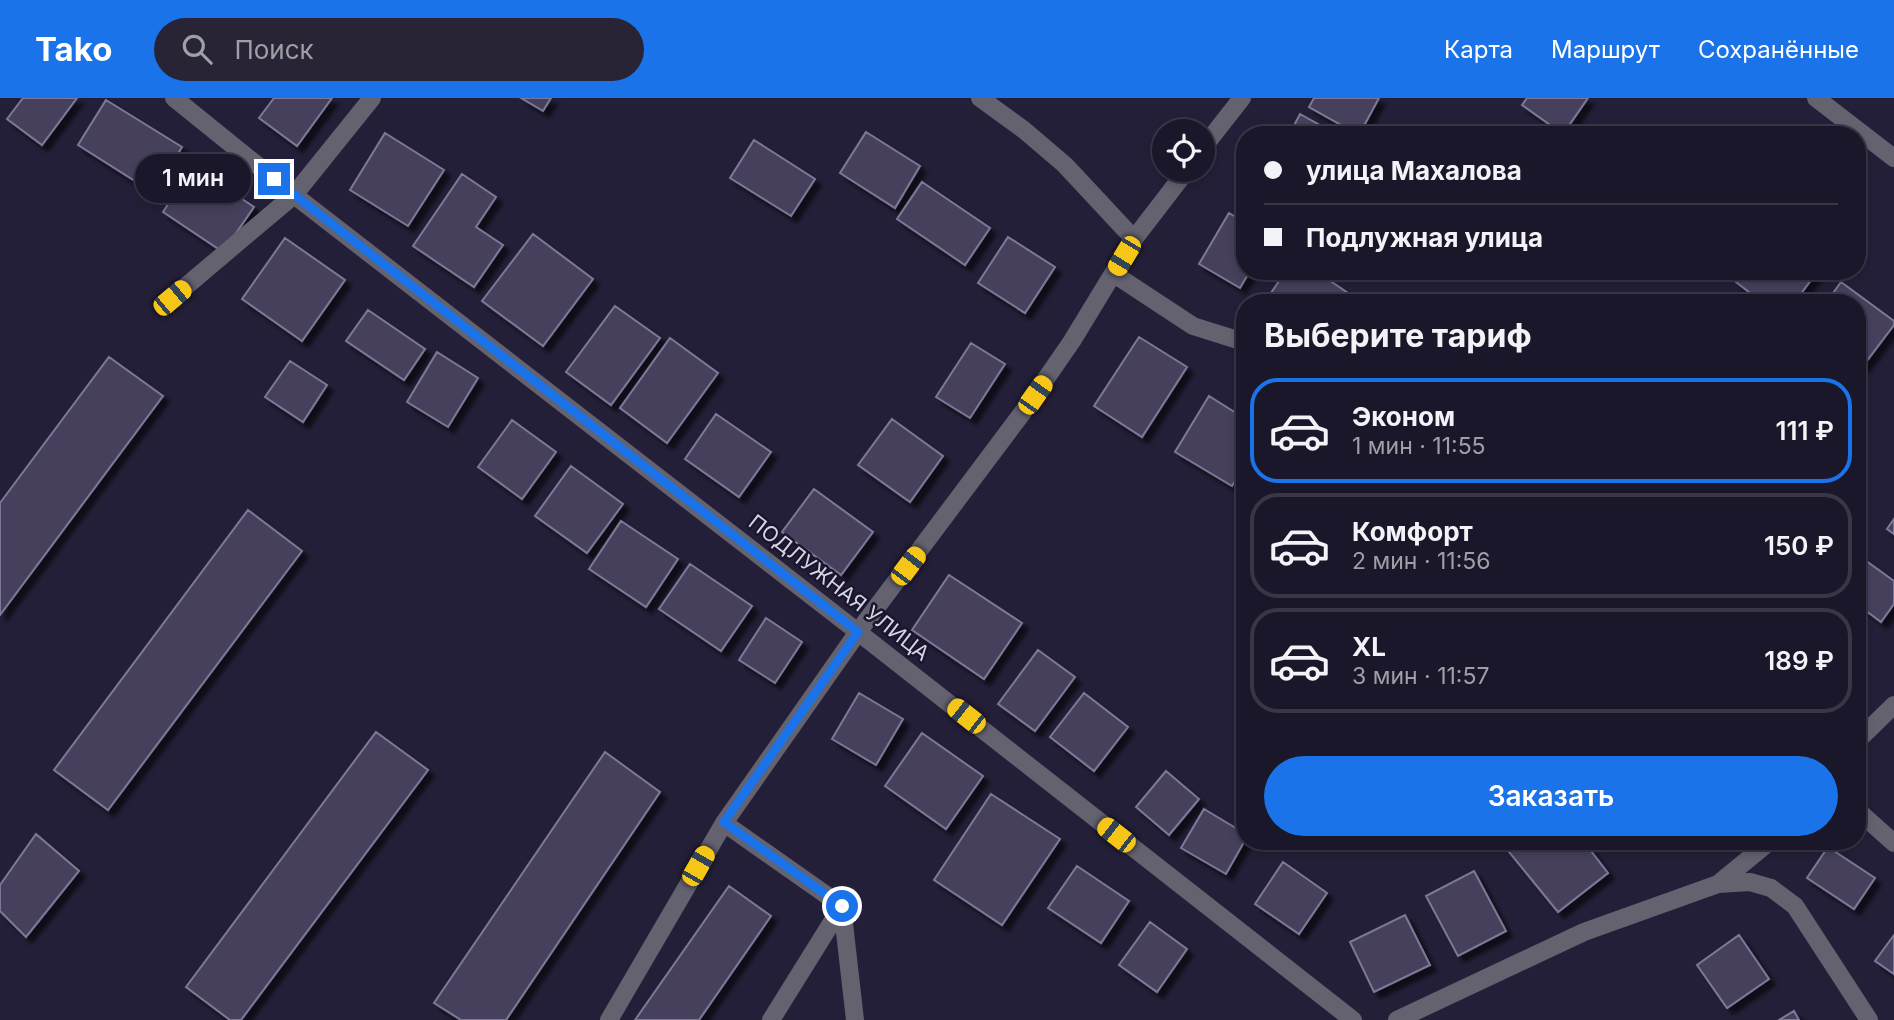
<!DOCTYPE html>
<html lang="ru">
<head>
<meta charset="utf-8">
<style>
  body { margin:0; font-family:Inter,sans-serif; background:#282436; color:#f1f3f6; height:100vh; display:flex; flex-direction:column; font-size:26px; white-space:nowrap }
  * { box-sizing:border-box; margin:0 }
  p { font-size:23px; color:#a09fa8 }
  .icon { flex:none; width:38px; height:38px; fill:none; stroke:currentColor; stroke-width:2; stroke-linecap:round; stroke-linejoin:round }
  .map { position:relative; flex:1; overflow:hidden }
  .sheet { position:absolute; left:1236px; top:196px; width:630px; height:556px; display:flex; flex-direction:column; background:#1b172a; border-radius:28px; box-shadow:0 4px 10px #0003,0 0 0 2px #393647 }
  .sheet>* { flex:none }
  .hud { position:absolute; left:1236px; top:28px; width:630px; height:154px; border-radius:28px; box-shadow:0 4px 10px #0003,0 0 0 2px #393647; display:grid; align-content:center; height:154px; padding:0 28px; background:#1b172a }
  .fabs { position:absolute; left:1152px; top:21px; display:grid; gap:14px }
  .fabs a { display:grid; place-items:center; width:63px; height:63px; border-radius:50%; background:#1b172a; box-shadow:0 4px 10px #0003,0 0 0 2px #393647; font-size:35px }
  .end { position:absolute; width:32px; height:32px; margin:-16px; border:9px solid #1a73e8; background:#fff; box-shadow:0 0 0 4px #fff }
  .from { border-radius:50% }
  .bubble { position:absolute; height:49px; border-radius:24px; background:#1b172a; box-shadow:0 4px 10px #0003,0 0 0 2px #393647; font-size:23px; font-weight:600; line-height:49px; text-align:center }
  .car { position:absolute; width:21px; height:42px; margin:-21px -10px; border-radius:9px; box-shadow:0 0 5px 2px #0007; background:linear-gradient(#f5c518 24%,#345 0 40%,#f5c518 0 76%,#345 0 86%,#f5c518 0) }
  .hud b { display:flex; align-items:center; gap:24px; height:66px; font-size:26px }
  .hud b+b { border-top:2px solid #393647 }
  .hud i { width:18px; height:18px; background:#f1f3f6 }
  ul { padding:0; list-style:none }
  li { display:flex; align-items:center; gap:21px; height:105px; margin:0 14px 10px; padding:0 14px; border:4px solid #393647; border-radius:28px }
  li div { flex:1 }
  li b { display:block; font-size:26px }
  li em { font-style:normal; font-weight:600 }
  li.selected { border-color:#1a73e8 }
  li>.icon { width:63px; height:63px; stroke-width:1.5 }
  h2 { padding:0 28px; font-size:32px; line-height:84px }
  .primary-button { display:flex; gap:14px; margin-top:auto; padding:14px 28px }
  .primary-button a { flex:1; height:80px; border-radius:42px; background:#1a73e8; color:#fff; font-size:28px; font-weight:600; line-height:80px; text-align:center }
  header { display:flex; align-items:center; gap:42px; box-sizing:border-box; height:98px; padding:0 35px; background:#1a73e8; color:#fff }
  header strong { font-size:33px }
  nav { display:flex; gap:38px; margin-inline-start:auto; font-size:24px }
  .search { width:490px; height:63px; background:#282436; display:flex; align-items:center; gap:18px; box-sizing:border-box; padding:0 24px; border-radius:38px; color:#a09fa8; font-size:26px }
  .map>svg:first-child { display:block }
  .building { fill:#46415d; stroke:#7d7896; stroke-width:2; filter:url(#shadow) }
  .lines { fill:none; stroke-linecap:round; stroke-linejoin:round }
  .minor { stroke:#64626f; stroke-width:18 }
  .route { stroke:#1a73e8; stroke-width:9 }
  .labels { text-anchor:middle; stroke-width:5; stroke-linejoin:round; paint-order:stroke }
  .street-label { font-size:21px; fill:#d7d4e5; stroke:#1b152d }
</style>
</head>
<body>
<header>
<strong>Tako</strong>
<div class="search"><svg class="icon" aria-label="search" viewBox="0 0 24 24"><circle cx="10" cy="10" r="6"/><path d="M15 15l6 6"/></svg>Поиск</div>
<nav><a>Карта</a><a>Маршрут</a><a>Сохранённые</a></nav>
</header>
<div class="map">
<svg width="1894" height="922" viewBox="0 0 1894 922">
  <defs>
    <filter id="shadow"><feDropShadow dx="6" dy="6" stdDeviation="2" flood-color="#0009"/></filter>
  </defs>
  <rect width="100%" height="100%" fill="#241f38"/>
  <path class="building" d="M23,0H77L42,47L7,21Z
    M274,0H332L297,48L259,20Z
    M521,0H551L543,13Z
    M1314,0H1379L1359,37L1309,9Z
    M1527,0H1588L1563,36L1522,7Z
    M106,2L182,49L154,95L78,47Z
    M1300,16L1336,36L1335,37H1289Z
    M1599,30L1610,37H1595Z
    M866,34L920,68L895,110L840,75Z
    M385,35L444,72L408,128L350,92Z
    M754,42L815,81L791,118L730,80Z
    M193,68L254,109L223,154L163,114Z
    M462,76L496,99L476,129L503,147L474,189L413,148Z
    M922,84L990,130L965,167L897,121Z
    M1229,115L1244,124V173H1250L1240,190L1199,166Z
    M533,136L593,181L543,248L482,203Z
    M1008,139L1055,169L1025,215L978,185Z
    M285,140L345,182L302,243L242,201Z
    M1286,173H1316L1361,204L1264,205Z
    M1744,173H1816L1817,174L1794,205H1763L1736,184Z
    M1841,184L1894,223V227L1863,268L1857,263V205H1826Z
    M615,208L660,240L611,307L566,274Z
    M368,212L425,251L404,282L346,243Z
    M1139,239L1187,269L1142,339L1094,308Z
    M670,240L718,275L667,345L620,310Z
    M971,245L1005,266L970,320L936,299Z
    M437,254L478,280L448,329L407,304Z
    M109,259L163,298L0,517V405Z
    M290,263L327,287L303,324L265,299Z
    M1209,298L1244,320V369L1232,388L1175,354Z
    M716,316L771,354L739,399L685,361Z
    M892,321L943,358L910,404L858,367Z
    M512,322L556,354L522,401L478,369Z
    M571,368L623,406L587,455L535,418Z
    M1244,387V402L1237,397Z
    M814,391L873,434L841,477L782,434Z
    M248,412L302,453L108,712L54,672Z
    M1894,421V436L1887,431Z
    M621,423L678,461L646,509L589,471Z
    M1858,457L1894,483V506L1881,524L1857,506Z
    M690,466L752,508L721,553L659,511Z
    M949,477L1022,525L984,581L912,532Z
    M766,520L802,544L775,585L739,562Z
    M1038,552L1075,579L1035,633L998,606Z
    M859,595L903,621L876,667L832,641Z
    M1084,595L1128,629L1094,673L1050,639Z
    M376,634L428,672L241,922H230L186,889Z
    M922,635L983,678L946,731L885,688Z
    M605,654L660,694L506,922H461L434,905Z
    M1166,673L1199,701L1169,737L1136,709Z
    M991,696L1060,741L1002,827L934,782Z
    M1204,711L1244,735V744L1226,776L1181,750Z
    M36,736L79,773L26,839L0,813V787Z
    M1522,744H1584L1608,775L1558,814L1509,754Z
    M1828,749L1875,780L1854,811L1807,780Z
    M1283,764L1327,795L1299,836L1255,806Z
    M1077,768L1129,803L1101,845L1048,810Z
    M1474,773L1506,833L1458,858L1426,798Z
    M729,788L771,818L699,922H635Z
    M1405,817L1430,867L1374,894L1350,844Z
    M1150,824L1187,851L1157,894L1119,867Z
    M1739,837L1769,881L1727,910L1697,867Z
    M1894,837V876L1875,863Z
    M1794,913L1799,922H1779Z"/>
  <g class="lines">
    <path class="minor" d="M174,0L294,97L858,534L1353,922
      M980,0L1024,32L1065,67L1134,141
      M1816,0L1894,60
      M1202,51L1242,0
      M1114,176L1193,228L1244,244
      M172,200L294,97L372,0
      M1857,643L1894,607
      M1857,712L1894,745
      M724,725L842,808L771,922
      M1718,786L1750,784L1771,790L1795,808L1869,922
      M842,808L855,922
      M609,922L724,725L858,534L1023,314L1072,243L1134,141L1187,72
      M1397,922L1584,834L1718,786L1769,744"/>
  </g>
  <g class="lines">
    <path class="route" d="M274,81L858,534L724,724L842,808"/>
  </g>
  <g class="labels">
    <g class="street-label">
      <text transform="translate(839 490) rotate(38)" y="7">ПОДЛУЖНАЯ УЛИЦА</text>
    </g>
  </g>
</svg>
<div class="fabs">
<a><svg class="icon" aria-label="locate" viewBox="0 0 24 24"><circle cx="12" cy="12" r="6"/><path d="M12 2v4M12 18v4M2 12h4M18 12h4"/></svg></a>
</div>
<i class="end from" style="left:842px;top:808px"></i>
<i class="end" style="left:274px;top:81px"></i>
<div class="bubble" style="left:135px;top:56px;width:116px">1 мин</div>
<i class="car" style="left:1124px;top:158px;rotate:211deg"></i>
<i class="car" style="left:172px;top:200px;rotate:50deg"></i>
<i class="car" style="left:1035px;top:297px;rotate:35deg"></i>
<i class="car" style="left:908px;top:468px;rotate:37deg"></i>
<i class="car" style="left:966px;top:618px;rotate:308deg"></i>
<i class="car" style="left:1116px;top:737px;rotate:308deg"></i>
<i class="car" style="left:698px;top:768px;rotate:30deg"></i>
<div class="hud">
<b><i class="from"></i>улица Махалова</b>
<b><i></i>Подлужная улица</b>
</div>
<section class="sheet">
<h2>Выберите тариф</h2>
<ul>
<li class="selected"><svg class="icon" aria-label="car" viewBox="0 0 24 24"><path d="M5 17H2v-5l4-1 3-4h7l3 4 3 1v5h-3M9 17h6M6 11h13"/><circle cx="7" cy="17" r="2"/><circle cx="17" cy="17" r="2"/></svg><div><b>Эконом</b><p>1 мин · 11:55</p></div><em>111 ₽</em></li>
<li><svg class="icon" aria-label="car" viewBox="0 0 24 24"><path d="M5 17H2v-5l4-1 3-4h7l3 4 3 1v5h-3M9 17h6M6 11h13"/><circle cx="7" cy="17" r="2"/><circle cx="17" cy="17" r="2"/></svg><div><b>Комфорт</b><p>2 мин · 11:56</p></div><em>150 ₽</em></li>
<li><svg class="icon" aria-label="car" viewBox="0 0 24 24"><path d="M5 17H2v-5l4-1 3-4h7l3 4 3 1v5h-3M9 17h6M6 11h13"/><circle cx="7" cy="17" r="2"/><circle cx="17" cy="17" r="2"/></svg><div><b>XL</b><p>3 мин · 11:57</p></div><em>189 ₽</em></li>
</ul>
<div class="primary-button"><a>Заказать</a></div>
</section>
</div>
</body>
</html>
